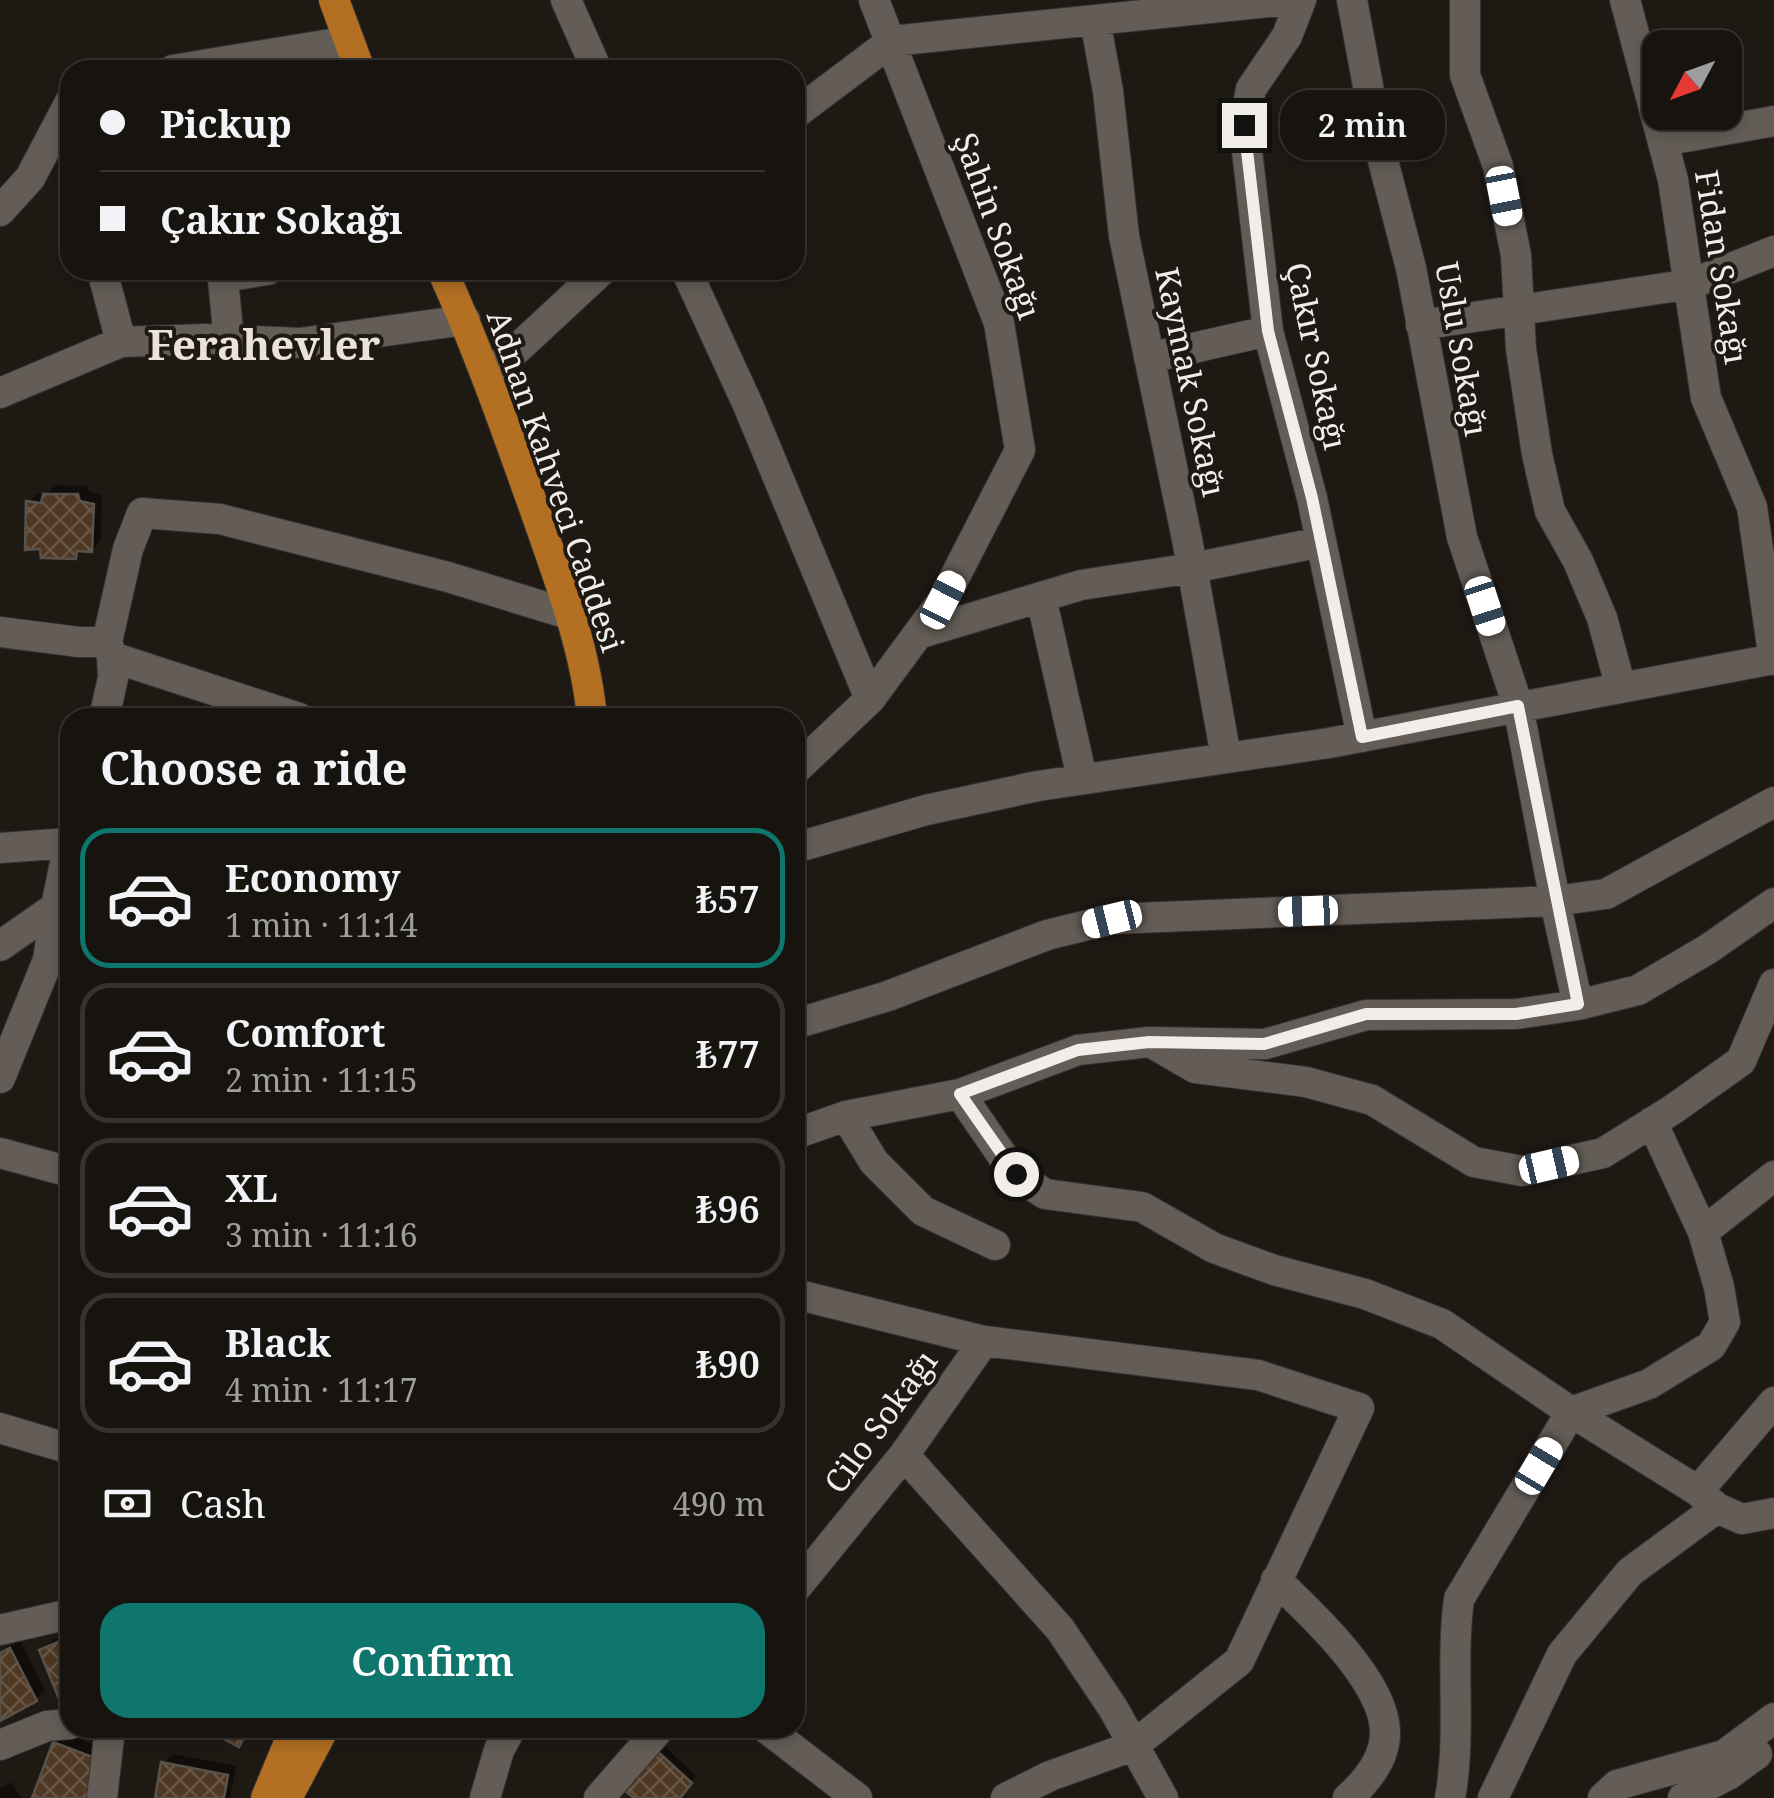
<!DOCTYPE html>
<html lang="en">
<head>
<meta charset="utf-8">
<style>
  body { margin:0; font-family:"Noto Serif",serif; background:#24201d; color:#f1f3f6; height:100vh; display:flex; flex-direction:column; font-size:38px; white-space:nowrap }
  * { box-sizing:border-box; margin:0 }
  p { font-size:32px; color:#9e9e9e }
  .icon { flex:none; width:55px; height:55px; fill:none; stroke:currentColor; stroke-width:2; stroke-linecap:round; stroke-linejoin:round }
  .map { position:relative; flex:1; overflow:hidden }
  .side { position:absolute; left:60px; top:708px; width:745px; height:1030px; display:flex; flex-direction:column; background:#17130f; border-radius:30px; box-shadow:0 5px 15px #0003,0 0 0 2px #36322f }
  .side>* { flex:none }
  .top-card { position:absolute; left:60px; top:60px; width:745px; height:220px; border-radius:30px; box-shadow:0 5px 15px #0003,0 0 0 2px #36322f; display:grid; align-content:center; height:220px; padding:0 40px; background:#17130f }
  .needle { width:65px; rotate:229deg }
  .controls { position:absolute; left:1642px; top:30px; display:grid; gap:20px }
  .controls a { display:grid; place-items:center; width:100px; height:100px; border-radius:20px; background:#17130f; box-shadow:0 5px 15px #0003,0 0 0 2px #36322f; font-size:50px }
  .end { position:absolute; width:45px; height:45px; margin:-22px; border:12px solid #f1ede9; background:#111; box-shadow:0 0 0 5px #111 }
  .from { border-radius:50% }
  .bubble { position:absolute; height:70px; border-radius:30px; background:#17130f; box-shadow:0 5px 15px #0003,0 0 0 2px #36322f; font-size:32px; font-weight:600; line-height:70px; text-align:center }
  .car { position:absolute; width:30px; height:60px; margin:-30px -15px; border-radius:12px; box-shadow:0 0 8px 2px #0007; background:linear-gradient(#fff 24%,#345 0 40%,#fff 0 76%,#345 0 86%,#fff 0) }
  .top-card b { display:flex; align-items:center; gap:35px; height:95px; font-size:38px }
  .top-card b+b { border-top:2px solid #36322f }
  .top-card i { width:25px; height:25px; background:#f1f3f6 }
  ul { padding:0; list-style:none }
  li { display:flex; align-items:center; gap:30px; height:140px; margin:0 20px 15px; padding:0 20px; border:5px solid #36322f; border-radius:30px }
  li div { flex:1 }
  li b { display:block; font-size:38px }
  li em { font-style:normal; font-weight:600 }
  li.selected { border-color:#0f766e }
  li>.icon { width:90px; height:90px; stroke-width:1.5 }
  h2 { padding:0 40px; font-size:45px; line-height:120px }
  .pay { display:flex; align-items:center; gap:25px; height:110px; padding:0 40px; font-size:38px }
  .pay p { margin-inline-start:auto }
  .cta { display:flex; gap:20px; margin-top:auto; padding:20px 40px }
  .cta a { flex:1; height:115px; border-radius:30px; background:#0f766e; color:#fff; font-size:40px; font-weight:600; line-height:115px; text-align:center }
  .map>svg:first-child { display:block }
  .shadow { fill:#0007 }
  .building { fill:url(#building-cross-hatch); stroke:#58524c; stroke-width:2.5 }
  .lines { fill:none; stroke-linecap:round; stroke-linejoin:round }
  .minor-casing { stroke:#373330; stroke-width:32 }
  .major-casing { stroke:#373330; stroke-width:32 }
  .minor { stroke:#645d57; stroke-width:30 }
  .major { stroke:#b37023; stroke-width:30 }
  .route { stroke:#f1ede9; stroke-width:12 }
  .labels { text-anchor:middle; stroke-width:8; stroke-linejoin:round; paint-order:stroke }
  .street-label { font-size:32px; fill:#f1ede9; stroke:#1f1914 }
  .district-label { font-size:42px; font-weight:bold; fill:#eae2db; stroke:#1f1914 }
</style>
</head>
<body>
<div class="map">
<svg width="1774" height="1798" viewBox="0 0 1774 1798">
  <defs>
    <pattern id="building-cross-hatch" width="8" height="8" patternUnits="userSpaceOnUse" patternTransform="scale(2.5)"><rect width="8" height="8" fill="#4e3823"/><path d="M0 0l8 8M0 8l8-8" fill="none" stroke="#685543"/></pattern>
  </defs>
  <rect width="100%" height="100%" fill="#1f1914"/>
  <path class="shadow" d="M55,485L87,486L89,492L102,495L101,540L92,550L83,549L75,557L29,502L38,493L47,494Z
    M70,1633V1700L42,1650L51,1641Z
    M20,1641L45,1690L36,1699L0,1718V1651Z
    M64,1734L111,1751L35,1798L55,1743Z
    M663,1745L696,1776L678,1798H638L628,1789Z
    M173,1754L236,1766L230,1798H158L163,1763Z
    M12,1782L21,1798H0V1789Z"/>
  <path class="building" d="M43,494H78L80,501L94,504L92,552L77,551L76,559L41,558L40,549L25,550L26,501L41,503Z
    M70,1637V1702L62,1706L39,1650Z
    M10,1648L37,1701L0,1721V1653Z
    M203,1728H249L239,1747Z
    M53,1742L103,1761L89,1798H32Z
    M655,1749L692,1783L680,1798H634L624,1790Z
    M161,1762L228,1775L224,1798H155Z"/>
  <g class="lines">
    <defs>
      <path id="minor" d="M566,0L597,70
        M1301,0L1287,36L1251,89L1244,125L1268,331L1312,498L1362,737
        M1465,0V75L1498,166L1516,255L1521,349L1537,454L1550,511L1578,561L1602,618L1621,688
        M1625,0L1673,180L1706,398L1752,507L1774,660
        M1095,20L1108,91L1124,236L1187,539L1226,757
        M173,70L349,41
        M795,114L892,41L1288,0
        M1663,141L1774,121
        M0,211L30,178L70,102
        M102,270L121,342
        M222,270L229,340
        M686,270L748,405L870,699
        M223,277L268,270
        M1421,325L1691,284L1774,251
        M1149,358L1268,331
        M488,376L602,270
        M0,393L121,342L205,339L300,343L465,320
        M1041,597L1082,778
        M0,632L79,642H107
        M918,634L1081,585L1193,568L1321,542
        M104,718L113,678L112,657
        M299,718L112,657L107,642L128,549L142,513L220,519L448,577L568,614
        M795,770L870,699L943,600L1020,450L999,323L874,0
        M0,848L69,843L56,907L0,946
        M795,848L926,810L1038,786L1329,743L1774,659
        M1578,1005L1638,990L1708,949L1774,903
        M795,1024L888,996L1047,935L1112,919L1555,901L1518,706L1462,537L1411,268L1379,145L1352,0
        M1152,1043L1195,1068L1306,1082L1372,1100L1474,1162L1522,1171L1603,1153L1672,1110L1741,1061L1774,984
        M0,1078L48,960L56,907
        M960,1094L1078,1050L1149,1042L1265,1044L1366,1015L1516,1014L1578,1005L1555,901L1606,894L1774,802
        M846,1116L874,1162L923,1211L995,1245
        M1652,1122L1703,1232
        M795,1134L846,1116L960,1094L1015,1174L1045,1194L1142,1207L1214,1248L1274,1270L1365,1294L1442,1324L1571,1412L1698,1491L1717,1508L1742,1519L1774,1513
        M0,1153L70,1172
        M795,1294L984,1341L1258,1375L1359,1408L1239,1661L1133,1746L1050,1776L1006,1798
        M0,1428L70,1449
        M904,1455L1060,1629L1113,1708L1163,1798
        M1698,1491L1774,1402
        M1276,1580C1311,1613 1384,1681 1385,1731C1386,1758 1367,1781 1348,1798
        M795,1589L904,1455L984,1341
        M0,1630L70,1614
        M766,1728L857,1798
        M0,1745L47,1726L70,1724
        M102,1798L110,1728
        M485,1798L499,1750L511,1728
        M599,1798L660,1728
        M1450,1798C1462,1733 1450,1665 1459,1599L1571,1412L1649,1384L1711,1346L1725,1322L1719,1287L1703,1232L1774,1176
        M1493,1798L1562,1654L1630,1572L1717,1508
        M1603,1798L1617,1785L1724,1755L1774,1718
        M1683,1798L1728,1775L1757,1754"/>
      <path id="major" d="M334,0L360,70
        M442,270C479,351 508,435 538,519C560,582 586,651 592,718
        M266,1798L295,1728
        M287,1798L324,1728"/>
    </defs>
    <use href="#minor" class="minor-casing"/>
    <use href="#major" class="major-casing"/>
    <use href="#minor" class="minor"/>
    <use href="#major" class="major"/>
  </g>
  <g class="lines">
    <path class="route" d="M1016,1174L960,1094L1078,1050L1149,1042L1264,1044L1366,1014H1516L1578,1004L1518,706L1362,737L1312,498L1268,331L1244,125"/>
  </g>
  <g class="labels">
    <g class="street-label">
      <text transform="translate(997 226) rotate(70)" y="11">Şahin Sokağı</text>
      <text transform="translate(1721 267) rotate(81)" y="11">Fidan Sokağı</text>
      <text transform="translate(1461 349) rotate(80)" y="11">Uslu Sokağı</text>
      <text transform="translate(1316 356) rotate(78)" y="11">Çakır Sokağı</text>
      <text transform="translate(1190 382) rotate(78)" y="11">Kaymak Sokağı</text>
      <text transform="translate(555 481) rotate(71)" y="11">Adnan Kahveci Caddesi</text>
      <text transform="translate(881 1422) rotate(-54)" y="11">Cilo Sokağı</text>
    </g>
    <g class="district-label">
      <text x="264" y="360">Ferahevler</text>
    </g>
  </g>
</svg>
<div class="controls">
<a><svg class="needle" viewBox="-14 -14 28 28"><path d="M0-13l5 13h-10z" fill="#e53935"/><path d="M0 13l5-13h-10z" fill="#9e9e9e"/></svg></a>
</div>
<i class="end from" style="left:1016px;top:1174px"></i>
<i class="end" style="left:1244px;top:125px"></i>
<div class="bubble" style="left:1280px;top:90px;width:165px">2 min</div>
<i class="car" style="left:1504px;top:196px;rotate:169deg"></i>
<i class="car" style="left:943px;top:600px;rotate:27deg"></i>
<i class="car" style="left:1485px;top:606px;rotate:162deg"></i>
<i class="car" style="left:1308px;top:911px;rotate:268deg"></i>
<i class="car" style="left:1112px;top:919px;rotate:256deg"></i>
<i class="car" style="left:1549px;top:1165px;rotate:77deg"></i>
<i class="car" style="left:1539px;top:1466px;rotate:31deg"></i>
<div class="top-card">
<b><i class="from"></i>Pickup</b>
<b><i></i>Çakır Sokağı</b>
</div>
<section class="side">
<h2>Choose a ride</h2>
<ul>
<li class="selected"><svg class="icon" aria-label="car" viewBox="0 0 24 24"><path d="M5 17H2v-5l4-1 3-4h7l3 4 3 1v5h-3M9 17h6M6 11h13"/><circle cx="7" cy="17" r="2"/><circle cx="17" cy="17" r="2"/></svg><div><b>Economy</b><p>1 min · 11:14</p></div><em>₺57</em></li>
<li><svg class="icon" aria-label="car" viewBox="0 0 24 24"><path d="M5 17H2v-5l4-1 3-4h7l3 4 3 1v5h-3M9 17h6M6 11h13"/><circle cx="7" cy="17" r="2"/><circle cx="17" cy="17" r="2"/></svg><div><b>Comfort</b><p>2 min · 11:15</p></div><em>₺77</em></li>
<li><svg class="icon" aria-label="car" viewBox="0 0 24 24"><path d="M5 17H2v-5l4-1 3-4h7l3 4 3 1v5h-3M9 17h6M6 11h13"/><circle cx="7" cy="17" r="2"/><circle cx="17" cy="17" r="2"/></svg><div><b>XL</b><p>3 min · 11:16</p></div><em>₺96</em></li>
<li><svg class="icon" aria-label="car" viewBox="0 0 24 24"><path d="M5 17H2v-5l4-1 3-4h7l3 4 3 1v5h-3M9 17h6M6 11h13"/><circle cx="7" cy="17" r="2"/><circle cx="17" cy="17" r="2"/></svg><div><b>Black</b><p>4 min · 11:17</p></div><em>₺90</em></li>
</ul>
<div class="pay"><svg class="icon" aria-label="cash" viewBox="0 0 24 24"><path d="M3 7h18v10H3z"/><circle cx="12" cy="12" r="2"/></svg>Cash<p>490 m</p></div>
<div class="cta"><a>Confirm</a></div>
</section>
</div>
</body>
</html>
